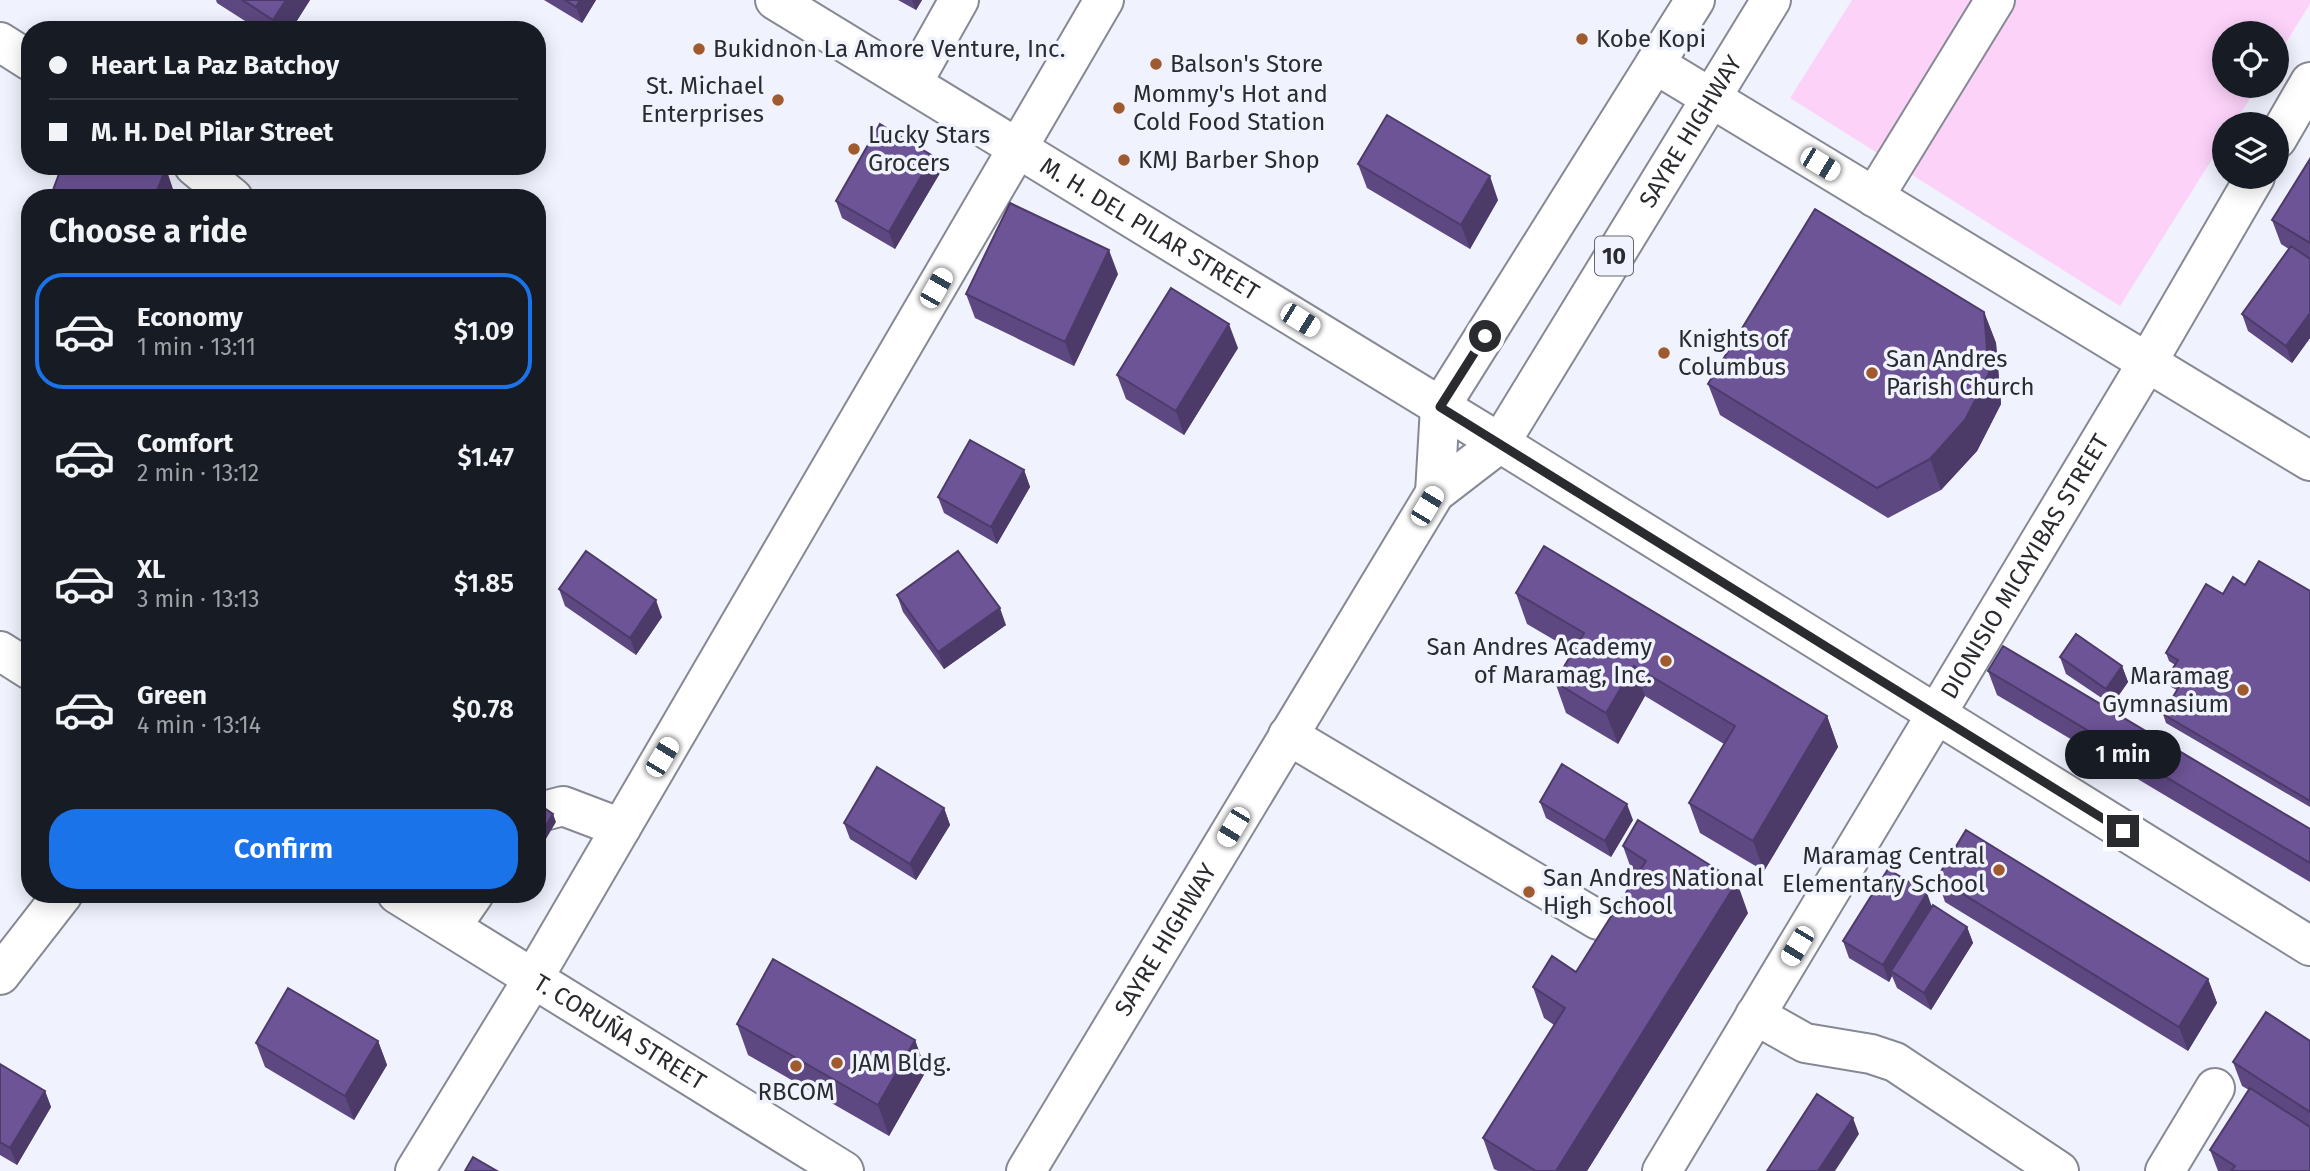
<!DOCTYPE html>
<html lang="en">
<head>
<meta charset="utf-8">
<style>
  body { margin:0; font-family:"Fira Sans",sans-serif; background:#20242c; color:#f1f3f6; height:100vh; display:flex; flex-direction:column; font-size:26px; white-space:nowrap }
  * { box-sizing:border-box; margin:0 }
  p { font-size:23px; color:#9ea1a6 }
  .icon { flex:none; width:38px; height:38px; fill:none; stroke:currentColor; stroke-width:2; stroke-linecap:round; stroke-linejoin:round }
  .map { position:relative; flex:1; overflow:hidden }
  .sheet { position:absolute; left:21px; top:189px; width:525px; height:714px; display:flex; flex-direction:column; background:#171b24; border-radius:28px; box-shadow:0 4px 18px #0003 }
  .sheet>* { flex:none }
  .hud { position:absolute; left:21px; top:21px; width:525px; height:154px; border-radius:28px; box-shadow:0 4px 18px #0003; display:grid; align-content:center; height:154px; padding:0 28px; background:#171b24 }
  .buttons { position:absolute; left:2212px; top:21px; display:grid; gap:14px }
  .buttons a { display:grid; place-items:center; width:77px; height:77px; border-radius:50%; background:#171b24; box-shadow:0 4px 18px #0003; font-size:35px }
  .end { position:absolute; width:32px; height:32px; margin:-16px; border:9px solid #292b2f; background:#fff; box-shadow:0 0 0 4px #fff }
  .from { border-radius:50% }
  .bubble { position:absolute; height:49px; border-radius:24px; background:#171b24; box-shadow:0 4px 18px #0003; font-size:23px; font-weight:600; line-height:49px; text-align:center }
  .car { position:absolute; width:21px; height:42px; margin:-21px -10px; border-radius:9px; box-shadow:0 0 5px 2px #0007; background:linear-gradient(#fff 24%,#345 0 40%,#fff 0 76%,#345 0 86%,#fff 0) }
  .hud b { display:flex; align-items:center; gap:24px; height:66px; font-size:26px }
  .hud b+b { border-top:2px solid #363941 }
  .hud i { width:18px; height:18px; background:#f1f3f6 }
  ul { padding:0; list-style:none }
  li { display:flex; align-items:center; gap:21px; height:116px; margin:0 14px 10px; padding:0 14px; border:4px solid transparent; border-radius:28px }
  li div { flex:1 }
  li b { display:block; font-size:26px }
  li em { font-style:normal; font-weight:600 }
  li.selected { border-color:#1a73e8 }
  li>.icon { width:63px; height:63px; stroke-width:1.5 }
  h2 { padding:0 28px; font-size:32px; line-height:84px }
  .primary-button { display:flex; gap:14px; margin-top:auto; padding:14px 28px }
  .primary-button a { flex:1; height:80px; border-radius:28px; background:#1a73e8; color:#fff; font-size:28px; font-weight:600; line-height:80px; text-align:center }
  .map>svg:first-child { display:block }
  .green { fill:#fcd2f9 }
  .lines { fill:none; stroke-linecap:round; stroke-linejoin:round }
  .minor-casing { stroke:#868993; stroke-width:42 }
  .highway-casing { stroke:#868993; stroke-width:42 }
  .minor { stroke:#fff; stroke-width:38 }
  .highway { stroke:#fff; stroke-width:38 }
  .wall { fill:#5e4881 }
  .shaded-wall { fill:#4c3b69 }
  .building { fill:#6d5496; stroke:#4c3b69; stroke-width:2 }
  .route { stroke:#292b2f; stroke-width:9 }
  .poi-dot { fill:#9f5a2d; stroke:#f0f3fe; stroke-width:2.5 }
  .labels { text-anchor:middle; stroke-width:7; stroke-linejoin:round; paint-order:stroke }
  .shield { fill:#f0f3fe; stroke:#65676d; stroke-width:2 }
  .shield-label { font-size:23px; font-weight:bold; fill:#292b2f }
  .poi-label { font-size:24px; fill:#292b2f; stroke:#f0f3fe; text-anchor:start }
  .street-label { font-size:24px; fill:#292b2f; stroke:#f0f3fe }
</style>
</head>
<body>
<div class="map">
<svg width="2310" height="1171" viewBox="0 0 2310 1171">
  <rect width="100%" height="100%" fill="#f0f3fe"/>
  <path class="green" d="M1852,0H2310V4L2277,57V33H2224V86H2258L2234,124H2224V140L2120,306L1790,98Z"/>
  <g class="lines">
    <defs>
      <g id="minor">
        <path id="s1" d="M775,0L1500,443L2310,946"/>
        <path d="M0,42L30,61"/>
        <path d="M1655,64L2310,461"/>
        <path d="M913,82L959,0"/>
        <path d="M2277,139L2310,82"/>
        <path d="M194,166L233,198"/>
        <path d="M1874,197L1995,0"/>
        <path d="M0,651L30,670"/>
        <path d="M1288,735L1598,920"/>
        <path d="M540,812L563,806L621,828"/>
        <path id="s2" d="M397,894L844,1171"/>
        <path d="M451,927L474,894"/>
        <path d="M0,975L63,894"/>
        <path d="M1755,1015L1805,1043L1871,1054L1895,1062L2059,1171"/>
        <path d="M415,1171L534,977L1104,0"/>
        <path id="s3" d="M1662,1171L2147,363L2255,177"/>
        <path d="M2165,1171L2215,1088"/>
      </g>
      <g id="highway">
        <path d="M1435,493L1440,407L1695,0"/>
        <path id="s4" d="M1026,1171L1435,493L1500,443L1771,0"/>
      </g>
    </defs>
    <use href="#minor" class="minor-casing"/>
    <use href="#highway" class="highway-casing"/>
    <use href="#minor" class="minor"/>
    <use href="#highway" class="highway"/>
  </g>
  <path class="wall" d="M216,0H310L291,30H259L217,3Z
    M544,0H596L582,23Z
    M898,0H922L916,10Z
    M2310,159V338L2292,363L2248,331L2242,314L2289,249L2281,244L2272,220Z
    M1358,164L1498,200L1470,249L1367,188Z
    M940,173L895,249L842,218L836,201Z
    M1118,274L1074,366L975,318L966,294Z
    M1984,312L1996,343L2001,404L1977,451L1941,490L1888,518L1720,415L1708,384Z
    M1238,348L1184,435L1126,399L1117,375Z
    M1024,470L1030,487L997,544L944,513L938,497Z
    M2245,585L2310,591V807L2166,723L2163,714L2177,690L2171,687L2167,678L2175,665L2169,661L2166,653L2223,594Z
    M559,589L662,617L636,655L565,606Z
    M1516,593L1827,716L1838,747L1764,871L1700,833L1689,803L1724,744L1645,696L1618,744L1566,713L1555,682L1573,651L1527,624Z
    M897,595L1006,625L944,669L903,612Z
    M2060,657L2122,666L2128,682L2112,705L2066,674Z
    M1988,671L2310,829V882L1997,695Z
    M1540,802L1633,820L1611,857L1546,818Z
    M944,808L950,825L916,880L850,839L844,823Z
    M1623,846L1748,913L1587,1171H1498L1494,1169L1483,1138L1554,1025L1544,1018L1533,987L1576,972L1635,878L1634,877Z
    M1937,878L2208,979L2217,1003L2188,1051L1945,902Z
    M1932,906L1967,927L1973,943L1931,1010L1897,988L1892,976L1889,982L1849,958L1843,941Z
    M737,1024L915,1040L926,1071L889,1136L748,1055Z
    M378,1041L387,1065L354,1120L265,1067L256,1043Z
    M2310,1041V1171H2218L2210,1150L2249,1090L2242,1086L2233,1062Z
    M0,1064L45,1091L51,1107L17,1165L0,1155Z"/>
  <path class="shaded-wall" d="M286,0H310L291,30H277L273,20Z
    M580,0H596L582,23L576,7Z
    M912,0H922L916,10Z
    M933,156L940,173L895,249L889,232Z
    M166,168L174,192L172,198H154Z
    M1490,176L1498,200L1470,249L1461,225Z
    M1109,250L1118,274L1074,366L1065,342Z
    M1984,312L1996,343L2001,404L1977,451L1941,490L1930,459Z
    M2310,313V338L2292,363L2286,346Z
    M1229,324L1238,348L1184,435L1176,411Z
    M1024,470L1030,487L997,544L991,527Z
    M656,600L662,617L636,655L630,638Z
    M1000,608L1006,625L944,669L938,652Z
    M1634,666L1645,696L1618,744L1606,713Z
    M2122,666L2128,682L2112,705L2106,689Z
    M1827,716L1838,747L1764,871L1753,841Z
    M1627,804L1633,820L1611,857L1605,841Z
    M944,808L950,825L916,880L910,864Z
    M553,814L556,822L537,854V840Z
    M1737,882L1748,913L1587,1171H1556Z
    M1927,893L1933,910L1891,971L1892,976L1889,982L1883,965Z
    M1967,927L1973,943L1931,1010L1924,993Z
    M2208,979L2217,1003L2188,1051L2179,1027Z
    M915,1040L926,1071L889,1136L878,1105Z
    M378,1041L387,1065L354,1120L345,1096Z
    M45,1091L51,1107L17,1165L10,1148Z
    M1853,1118L1859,1134L1835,1171H1818Z"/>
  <path class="building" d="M242,0H286L273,20Z
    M565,0H580L576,7Z
    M1387,115L1490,176L1461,225L1358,164Z
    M880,124L933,156L889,232L836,201Z
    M2310,159V243L2272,220Z
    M62,166H161L166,168L154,198H50Z
    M1010,203L1109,250L1065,342L966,294Z
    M1815,209L1984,312L1989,373L1965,420L1930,459L1877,488L1708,384Z
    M2291,246L2310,259V313L2286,346L2242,314Z
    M1171,288L1229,324L1176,411L1117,375Z
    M970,440L1024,470L991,527L938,497Z
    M1544,546L1827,716L1753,841L1689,803L1735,726L1634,666L1606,713L1555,682L1584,633L1516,593Z
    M586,551L656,600L630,638L559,589Z
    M958,551L1000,608L938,652L897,595Z
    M2259,561L2310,591V801L2163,714L2180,685L2167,678L2178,660L2166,653L2206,584L2223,594L2233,577L2245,585Z
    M2076,634L2122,666L2106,689L2060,657Z
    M2003,646L2310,829V863L1988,671Z
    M1562,764L1627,804L1605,841L1540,802Z
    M877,767L944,808L910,864L844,823Z
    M537,803L553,814L537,840Z
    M1638,820L1737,882L1556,1171H1536L1483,1138L1565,1008L1533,987L1552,956L1576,972L1646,861L1623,846Z
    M1966,830L2208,979L2179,1027L1937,878Z
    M1888,869L1927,893L1883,965L1843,941Z
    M1933,905L1967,927L1924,993L1891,971Z
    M773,959L915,1040L878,1105L737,1024Z
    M288,988L378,1041L345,1096L256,1043Z
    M2266,1012L2310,1041V1112L2233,1062Z
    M0,1064L45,1091L10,1148L0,1142Z
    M2250,1088L2310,1127V1171H2231L2235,1166L2210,1150Z
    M1817,1094L1853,1118L1818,1171H1767Z
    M473,1157L497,1171H465Z"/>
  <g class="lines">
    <path class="route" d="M1485,336L1440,407L2123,831"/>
  </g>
  <g class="poi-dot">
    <circle cx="1582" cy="39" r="7"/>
    <circle cx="699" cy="49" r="7"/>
    <circle cx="1156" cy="64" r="7"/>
    <circle cx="778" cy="100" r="7"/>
    <circle cx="1119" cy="108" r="7"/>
    <circle cx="854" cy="149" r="7"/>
    <circle cx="1124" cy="160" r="7"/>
    <circle cx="1664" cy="353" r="7"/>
    <circle cx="1872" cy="373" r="7"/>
    <circle cx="1666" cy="661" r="7"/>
    <circle cx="2243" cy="690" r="7"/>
    <circle cx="1999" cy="870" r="7"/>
    <circle cx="1529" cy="892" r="7"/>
    <circle cx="837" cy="1063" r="7"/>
    <circle cx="796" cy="1066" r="7"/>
  </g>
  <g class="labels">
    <rect class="shield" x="1595" y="236.5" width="38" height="39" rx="5"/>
    <g class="shield-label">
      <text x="1614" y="264">10</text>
    </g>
    <g class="poi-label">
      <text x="1596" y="47">Kobe Kopi</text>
      <text x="713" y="57">Bukidnon La Amore Venture, Inc.</text>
      <text x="1170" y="72">Balson's Store</text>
      <text x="764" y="94" text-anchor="end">St. Michael<tspan x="764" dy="28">Enterprises</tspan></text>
      <text x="1133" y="102">Mommy's Hot and<tspan x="1133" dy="28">Cold Food Station</tspan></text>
      <text x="868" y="143">Lucky Stars<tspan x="868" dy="28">Grocers</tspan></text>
      <text x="1138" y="168">KMJ Barber Shop</text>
      <text x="1678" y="347">Knights of<tspan x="1678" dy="28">Columbus</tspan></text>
      <text x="1886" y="367">San Andres<tspan x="1886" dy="28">Parish Church</tspan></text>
      <text x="1652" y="655" text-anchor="end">San Andres Academy<tspan x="1652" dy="28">of Maramag, Inc.</tspan></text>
      <text x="2229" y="684" text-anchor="end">Maramag<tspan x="2229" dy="28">Gymnasium</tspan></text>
      <text x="1985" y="864" text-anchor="end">Maramag Central<tspan x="1985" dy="28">Elementary School</tspan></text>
      <text x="1543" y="886">San Andres National<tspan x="1543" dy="28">High School</tspan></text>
      <text x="851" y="1071">JAM Bldg.</text>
      <text x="796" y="1100" text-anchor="middle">RBCOM</text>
    </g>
    <g class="street-label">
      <text dy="8" stroke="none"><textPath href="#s4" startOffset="1239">SAYRE HIGHWAY</textPath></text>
      <text dy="8" stroke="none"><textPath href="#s1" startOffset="439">M. H. DEL PILAR STREET</textPath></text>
      <text dy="8" stroke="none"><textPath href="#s3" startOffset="705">DIONISIO MICAYIBAS STREET</textPath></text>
      <text dy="8" stroke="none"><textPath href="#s4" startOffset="270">SAYRE HIGHWAY</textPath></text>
      <text dy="8" stroke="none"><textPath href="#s2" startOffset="262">T. CORUÑA STREET</textPath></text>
    </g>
  </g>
</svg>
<div class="buttons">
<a><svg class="icon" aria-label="locate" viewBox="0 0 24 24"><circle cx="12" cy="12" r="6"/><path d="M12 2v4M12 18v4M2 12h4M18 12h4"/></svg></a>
<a><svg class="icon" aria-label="layers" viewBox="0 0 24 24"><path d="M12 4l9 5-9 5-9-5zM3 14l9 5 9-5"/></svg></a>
</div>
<i class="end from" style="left:1485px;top:336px"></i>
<i class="end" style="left:2123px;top:831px"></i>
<div class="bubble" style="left:2065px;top:730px;width:116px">1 min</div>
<i class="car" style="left:1820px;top:164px;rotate:121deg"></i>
<i class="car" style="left:936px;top:288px;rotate:30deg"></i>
<i class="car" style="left:1300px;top:320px;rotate:122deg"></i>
<i class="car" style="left:1427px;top:506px;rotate:31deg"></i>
<i class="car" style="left:662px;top:757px;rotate:31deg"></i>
<i class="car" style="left:1233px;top:827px;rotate:211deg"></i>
<i class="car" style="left:1797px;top:946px;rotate:211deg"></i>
<div class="hud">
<b><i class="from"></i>Heart La Paz Batchoy</b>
<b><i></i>M. H. Del Pilar Street</b>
</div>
<section class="sheet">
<h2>Choose a ride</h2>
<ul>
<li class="selected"><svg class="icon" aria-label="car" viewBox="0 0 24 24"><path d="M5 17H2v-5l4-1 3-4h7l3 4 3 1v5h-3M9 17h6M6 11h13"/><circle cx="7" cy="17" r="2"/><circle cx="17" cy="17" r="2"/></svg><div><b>Economy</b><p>1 min · 13:11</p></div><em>$1.09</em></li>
<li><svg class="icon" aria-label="car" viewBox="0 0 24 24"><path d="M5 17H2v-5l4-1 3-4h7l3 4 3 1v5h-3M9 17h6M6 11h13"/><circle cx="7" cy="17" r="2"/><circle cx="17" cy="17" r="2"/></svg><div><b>Comfort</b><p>2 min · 13:12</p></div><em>$1.47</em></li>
<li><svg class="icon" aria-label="car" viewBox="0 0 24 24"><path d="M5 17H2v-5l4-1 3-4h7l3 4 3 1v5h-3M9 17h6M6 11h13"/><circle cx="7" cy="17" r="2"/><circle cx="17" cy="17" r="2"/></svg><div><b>XL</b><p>3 min · 13:13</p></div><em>$1.85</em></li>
<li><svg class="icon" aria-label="car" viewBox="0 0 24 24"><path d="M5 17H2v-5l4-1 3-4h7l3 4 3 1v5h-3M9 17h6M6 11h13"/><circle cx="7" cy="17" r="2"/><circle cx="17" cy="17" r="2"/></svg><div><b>Green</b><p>4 min · 13:14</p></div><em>$0.78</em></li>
</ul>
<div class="primary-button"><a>Confirm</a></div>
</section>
</div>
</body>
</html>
